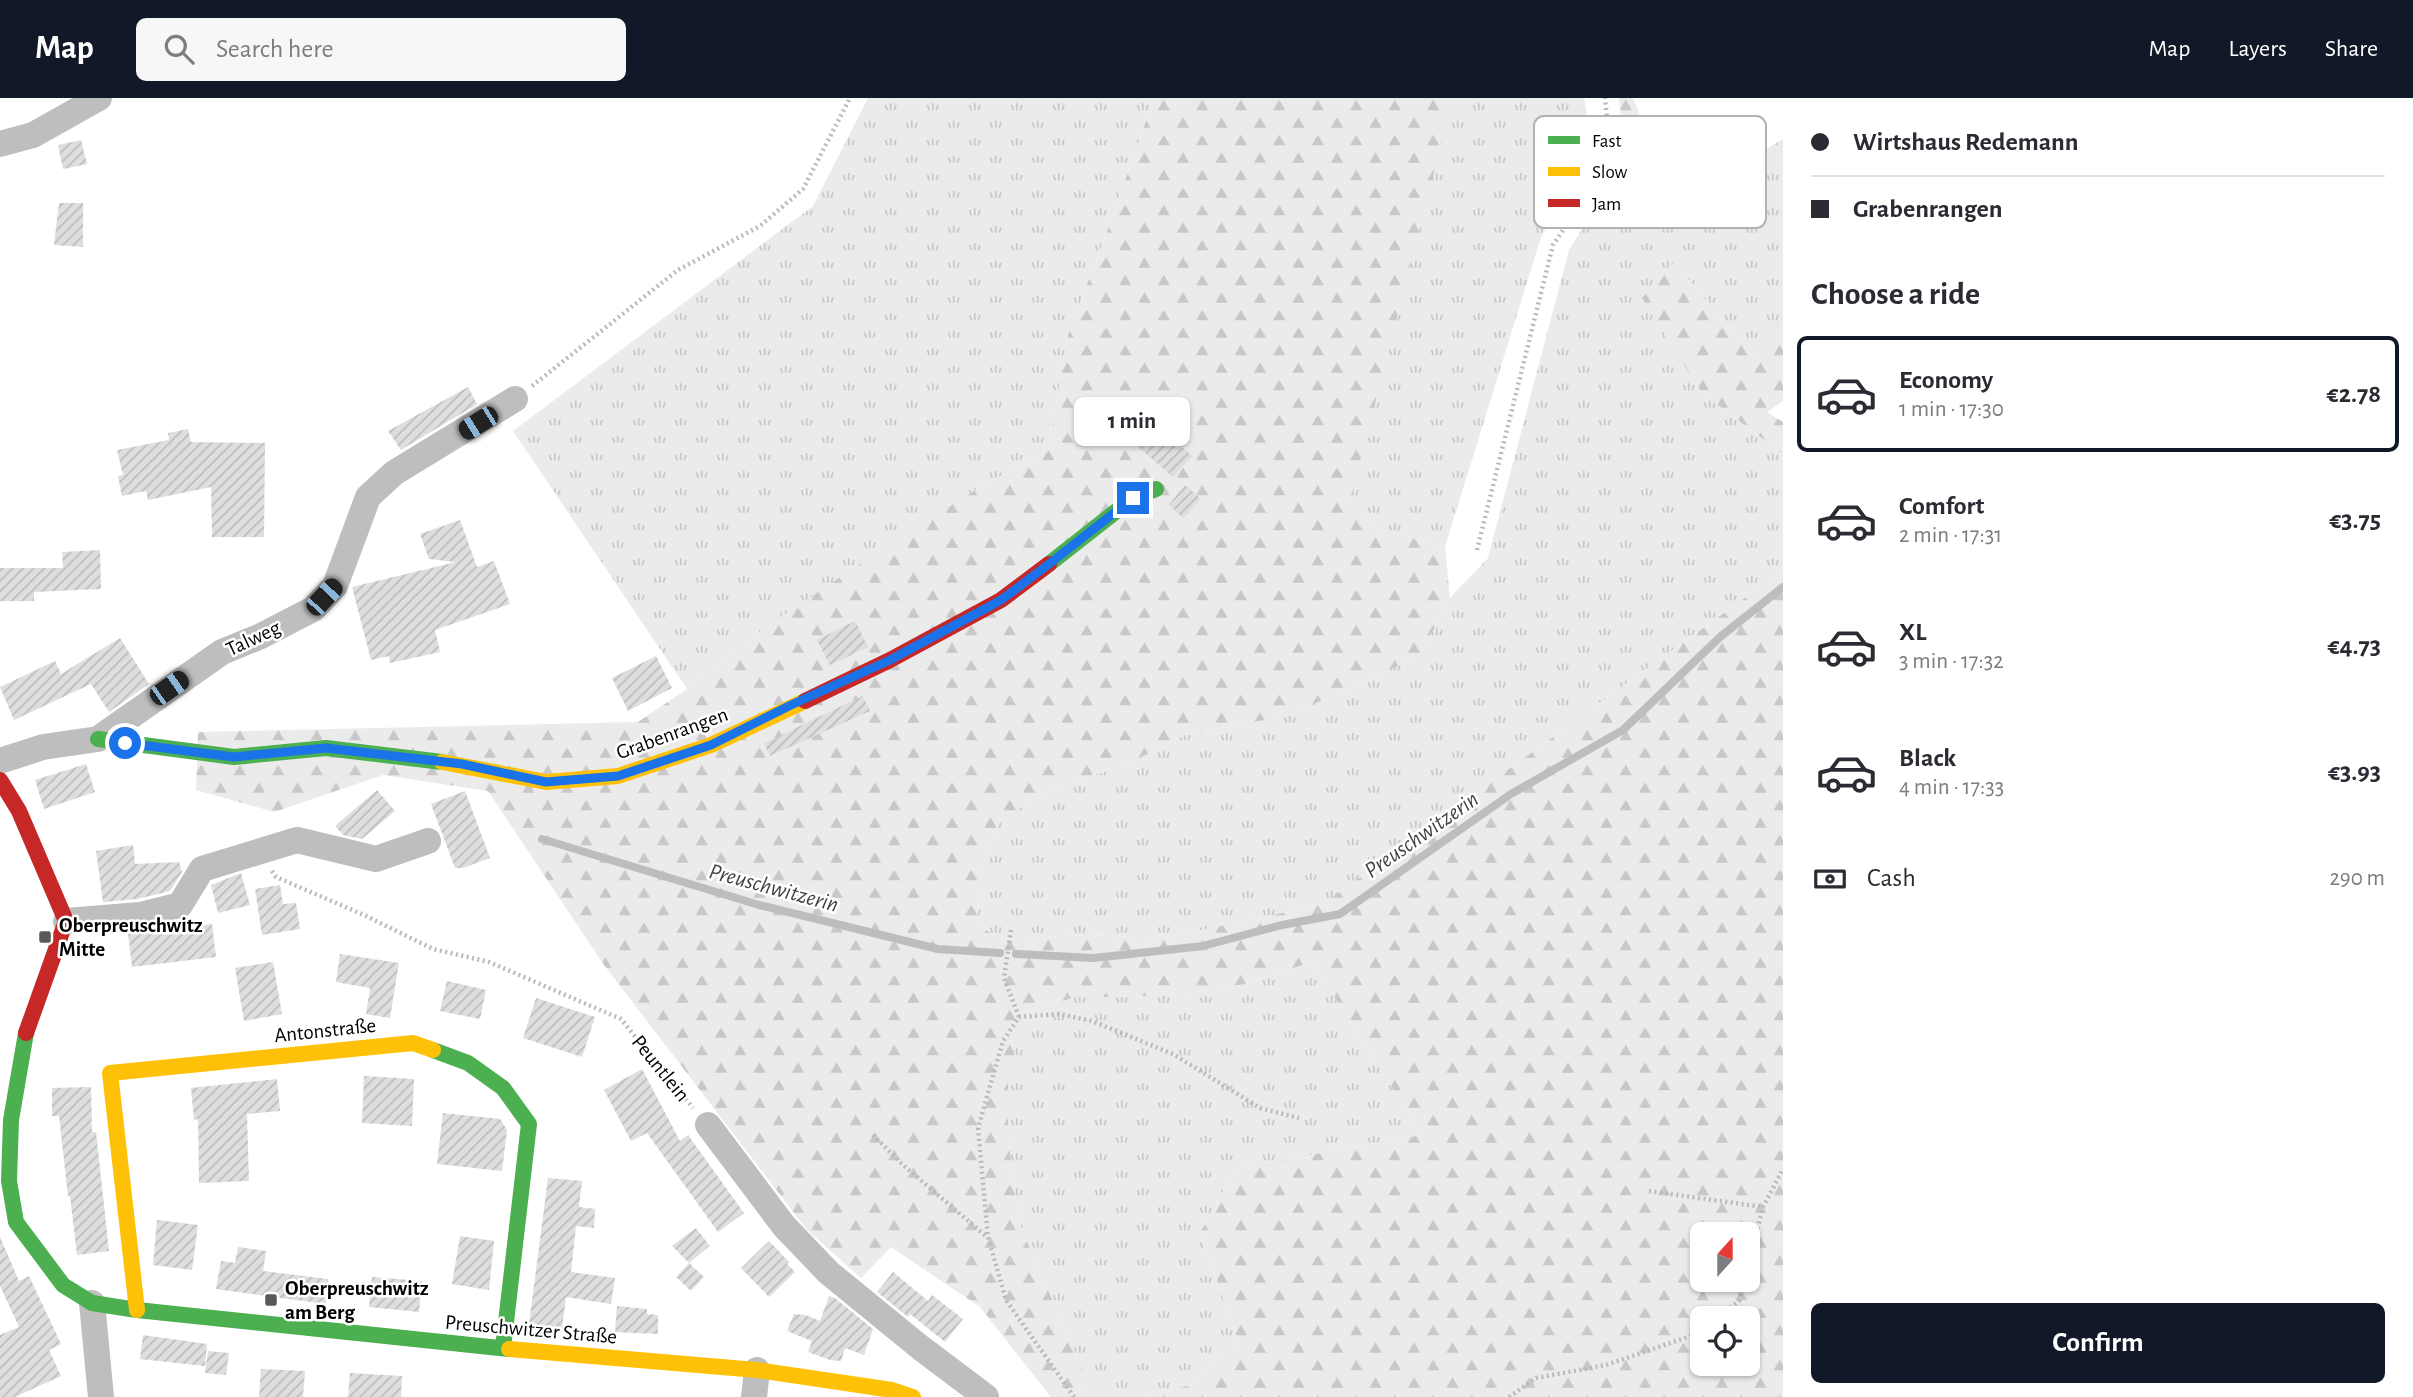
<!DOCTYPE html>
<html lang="en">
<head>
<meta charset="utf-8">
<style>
  body { margin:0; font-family:"Alegreya Sans",sans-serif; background:#f7f7f7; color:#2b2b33; height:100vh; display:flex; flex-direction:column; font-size:26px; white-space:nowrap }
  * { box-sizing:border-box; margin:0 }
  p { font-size:23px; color:#7c7c81 }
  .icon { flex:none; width:38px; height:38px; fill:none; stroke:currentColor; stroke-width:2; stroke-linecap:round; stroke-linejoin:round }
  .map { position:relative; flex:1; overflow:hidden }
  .details { display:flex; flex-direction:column; background:#fff; width:630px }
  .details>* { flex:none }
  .top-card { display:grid; align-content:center; height:154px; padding:0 28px; background:#fff }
  .needle { width:46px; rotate:21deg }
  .controls { position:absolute; left:1690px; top:1124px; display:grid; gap:14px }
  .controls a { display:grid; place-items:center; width:70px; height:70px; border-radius:10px; background:#fff; box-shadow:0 2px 5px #0004; font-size:35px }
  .end { position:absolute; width:32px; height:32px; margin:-16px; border:9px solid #1a73e8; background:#fff; box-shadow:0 0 0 4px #fff }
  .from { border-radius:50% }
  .bubble { position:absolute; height:49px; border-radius:10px; background:#fff; box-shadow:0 2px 5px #0004; font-size:23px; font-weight:600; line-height:49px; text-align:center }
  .car { position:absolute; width:21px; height:42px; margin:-21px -10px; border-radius:9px; box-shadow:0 0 5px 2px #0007; background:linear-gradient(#222 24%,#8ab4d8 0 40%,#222 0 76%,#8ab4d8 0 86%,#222 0) }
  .top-card b { display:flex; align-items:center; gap:24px; height:66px; font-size:26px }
  .top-card b+b { border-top:2px solid #e1e1e2 }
  .top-card i { width:18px; height:18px; background:#2b2b33 }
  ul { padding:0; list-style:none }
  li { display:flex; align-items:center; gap:21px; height:116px; margin:0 14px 10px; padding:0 14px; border:4px solid transparent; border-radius:10px }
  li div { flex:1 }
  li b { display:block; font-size:26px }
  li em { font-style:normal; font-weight:600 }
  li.on { border-color:#111827 }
  li>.icon { width:63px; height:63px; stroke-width:1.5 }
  h2 { padding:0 28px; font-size:32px; line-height:84px }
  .pay { display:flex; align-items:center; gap:18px; height:77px; padding:0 28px; font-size:26px }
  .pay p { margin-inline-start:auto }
  .cta { display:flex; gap:14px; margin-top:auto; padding:14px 28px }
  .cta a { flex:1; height:80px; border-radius:10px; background:#111827; color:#fff; font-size:28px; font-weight:600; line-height:80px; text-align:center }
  header { display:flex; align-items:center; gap:42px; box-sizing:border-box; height:98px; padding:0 35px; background:#111827; color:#fff }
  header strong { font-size:33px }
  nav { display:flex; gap:38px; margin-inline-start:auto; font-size:24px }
  .search { width:490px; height:63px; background:#f7f7f7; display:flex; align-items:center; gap:18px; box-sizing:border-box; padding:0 24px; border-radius:10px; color:#7c7c81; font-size:26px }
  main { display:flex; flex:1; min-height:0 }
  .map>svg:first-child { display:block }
  .grass { fill:url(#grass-tufts) }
  .forest { fill:url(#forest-firs); fill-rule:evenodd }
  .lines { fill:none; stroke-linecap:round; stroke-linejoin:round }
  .stream { stroke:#bdbdbd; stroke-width:8 }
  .building { fill:url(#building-hatch) }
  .path { stroke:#b9b9b9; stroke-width:4.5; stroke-dasharray:2 3.5; stroke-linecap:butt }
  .street { stroke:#bebebe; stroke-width:26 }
  .fast { stroke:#4caf50; stroke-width:16 }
  .slow { stroke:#ffc107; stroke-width:16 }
  .jam { stroke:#c62828; stroke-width:16 }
  .route { stroke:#1a73e8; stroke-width:9 }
  .poi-dot { fill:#595959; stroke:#fff; stroke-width:2.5 }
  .labels { text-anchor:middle; stroke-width:5; stroke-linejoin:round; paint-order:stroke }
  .street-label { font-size:21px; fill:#000; stroke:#fff }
  .poi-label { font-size:21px; font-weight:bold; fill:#000; stroke:#fff; text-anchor:start }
  .water-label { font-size:23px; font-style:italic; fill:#424242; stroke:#fff }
  .key { fill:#fff; stroke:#b2b2b2; stroke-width:2 }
  .key-label { font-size:19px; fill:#000 }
</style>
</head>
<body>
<header>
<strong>Map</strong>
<div class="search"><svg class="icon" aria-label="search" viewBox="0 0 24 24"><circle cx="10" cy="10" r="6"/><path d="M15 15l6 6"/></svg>Search here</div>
<nav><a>Map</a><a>Layers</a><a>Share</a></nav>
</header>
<main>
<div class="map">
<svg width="1783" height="1299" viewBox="0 0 1783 1299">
  <defs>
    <pattern id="grass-tufts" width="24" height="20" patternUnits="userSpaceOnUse" patternTransform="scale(1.75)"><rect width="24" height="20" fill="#ebebeb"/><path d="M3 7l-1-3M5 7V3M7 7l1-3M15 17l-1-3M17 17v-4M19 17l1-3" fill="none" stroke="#c8c8c8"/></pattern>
    <pattern id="forest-firs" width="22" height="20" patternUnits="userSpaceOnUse" patternTransform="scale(1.75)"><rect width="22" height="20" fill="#ebebeb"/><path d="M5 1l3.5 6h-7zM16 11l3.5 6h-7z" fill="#c8c8c8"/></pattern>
    <pattern id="building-hatch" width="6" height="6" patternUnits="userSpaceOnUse" patternTransform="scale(1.75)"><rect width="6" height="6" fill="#dedede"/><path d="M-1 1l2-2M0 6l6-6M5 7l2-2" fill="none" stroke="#bdbdbd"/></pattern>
  </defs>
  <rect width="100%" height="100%" fill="#fff"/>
  <path class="grass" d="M868,0H1154L1111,123L1068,237L1048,353L980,389L755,537L687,591L513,333L813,108Z
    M1444,0H1584L1592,47L1541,139L1445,449L1371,428L1349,407L1404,186Z
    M1783,41V246L1753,259L1674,164L1702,295L1783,356V472L1323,806L1165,840L1084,837L1003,841L976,827L984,766L1000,722L1055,689L1126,667L1187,636L1288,618L1420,558L1450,500L1488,460L1569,152L1625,60L1652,49L1689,99Z
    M1312,864L1422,1037L1236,1070L1200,1135L1239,1245L1191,1287L1142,1299H1086L1085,1277L1019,1125L1008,1039V971L1029,914L1075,899H1131L1189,895L1245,886Z"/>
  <path class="forest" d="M1154,0H1450L1448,20L1349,407L1371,428L1445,449L1450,500L1420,558L1288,618L1187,636L1126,667L1055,689L1000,722L984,766L976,827L1003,841L1084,837L1165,840L1323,806L1783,472V1299H1142L1191,1287L1239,1245L1200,1135L1236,1070L1422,1037L1312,864L1245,886L1189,895L1131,899H1075L1029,914L1008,972V1039L1019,1125L1085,1277L1086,1299H1051L980,1209L891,1149L861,1180L807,1132L604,867L488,693L383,677L274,714L196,692L198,634L638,624L687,591L755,537L855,469L980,389L1048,353L1068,237L1111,123ZM1703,1136H1748V1181H1703ZM1703,1220H1748V1265H1703Z
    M1619,0H1633L1652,49L1625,60Z
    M1674,164L1753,259L1783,246V303L1767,314L1783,324V356L1702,295L1642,200Z"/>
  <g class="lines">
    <path class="stream" d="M542,741L759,807L938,851L1000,855
      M1016,856L1094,860L1203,848L1282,827L1340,816L1511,696L1623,632L1720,539L1783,489"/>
  </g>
  <path class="building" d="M81,42L87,66L63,71L58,47Z
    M59,105H83V149L54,147Z
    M468,289L477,306L401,352L388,333Z
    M1157,326L1192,358L1173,379L1137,348Z
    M188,331L191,344L265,345L264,439H212L211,389L148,402L146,393L122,398L118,378L123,377L117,352L169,342L168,335Z
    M1185,387L1201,401L1183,420L1169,407Z
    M460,422L477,469L494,463L510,506L435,532L440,554L390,565L389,558L371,562L352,489L456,464L429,461L420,436Z
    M100,452L101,491L34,494V503H0V470H63L62,454Z
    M855,523L868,549L830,567L817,542Z
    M120,540L149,586L109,614L91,586L14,622L0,589L55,563L61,576Z
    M656,558L672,590L628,613L612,580Z
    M863,598L870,613L770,658L764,645Z
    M86,666L95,694L44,711L35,682Z
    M377,692L395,713L362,741L343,737L335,728Z
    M465,693L490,760L463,770H455L431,706Z
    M133,747L135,766L179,764L182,774L170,793L137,801L103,804L96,753Z
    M241,775L250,807L218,815L211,787Z
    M280,787L283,806L296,805L300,831L262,837L255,791Z
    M212,826L216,859L132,869L128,836Z
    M340,856L399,865L390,920L366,916L370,890L336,884Z
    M273,864L282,916L244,923L235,870Z
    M447,883L486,892L480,921L440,913Z
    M536,900L595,919L582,959L523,940Z
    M642,971L680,1043L688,1037L744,1115L718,1134L647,1035L631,1043L604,992Z
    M364,978L414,981L412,1028L362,1025Z
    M277,981L280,1013L247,1016L249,1083L199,1085L198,1021L194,1022L191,990Z
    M91,989L92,1034H96L109,1153L77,1157L70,1098H68L59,1018H52V990Z
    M443,1015L500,1021L507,1032L502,1073L437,1066Z
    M548,1080L582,1083L579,1109L595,1111L594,1130L576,1128L571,1174L615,1180L611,1206L566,1199L562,1230L529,1226Z
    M157,1122L198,1127L192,1172L153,1167Z
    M696,1130L710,1148L689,1165L672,1148Z
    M460,1138L494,1143L489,1192L452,1186Z
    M0,1139L19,1183L29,1178L61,1246L49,1252L61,1278L15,1299H0V1237L19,1229L0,1188Z
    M769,1143L789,1164L787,1166L795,1174L769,1199L741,1170Z
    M238,1149L266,1153L263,1173L328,1181L326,1206L216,1191L221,1163L235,1165Z
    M689,1165L704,1179L691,1193L676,1179Z
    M893,1174L928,1203L932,1197L963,1221L945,1244L910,1216L908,1219L877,1194Z
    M372,1179L422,1183L419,1214L369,1209Z
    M829,1198L835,1200L873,1231L864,1257L845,1250L841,1263L830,1262L808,1254L812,1243L787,1233L794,1216L806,1217L820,1223Z
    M617,1208L647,1211V1216L658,1217V1236L615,1234Z
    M143,1237L207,1246L205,1268L140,1261Z
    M208,1253L229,1255L226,1277L205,1275Z
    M261,1271L305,1273L303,1299H259Z
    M350,1275L402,1278L401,1299H348Z"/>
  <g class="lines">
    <path class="path" d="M532,288L678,172L760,128L803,91L850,0
      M1477,452L1553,147L1611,62L1605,0
      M272,773L276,779L364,817L433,851L489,864L621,921L693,1010
      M1011,832L1004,880L1019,919
      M873,1037L903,1067L987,1139
      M1649,1093L1763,1109
      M1748,1168L1763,1109L1783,1071
      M1717,1220L1739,1203L1745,1181
      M1074,1299L1006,1202L988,1139L978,1030L1003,943L1019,919L1059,916L1092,923L1173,956L1260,1010L1299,1020
      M1509,1299L1536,1280L1606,1267L1691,1238L1703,1230"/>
    <path class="street" d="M0,46L33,37L99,0
      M0,663L43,649L98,641L222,554L261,538L313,511L335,488L368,399L394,375L515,301
      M66,823L140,817L180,807L202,771L297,742L376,761L428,743
      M708,1027L784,1128L829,1175L921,1250L986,1299
      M92,1205L101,1299
      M754,1299L757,1272"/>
    <path class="fast" d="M1049,466L1133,400L1156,391
      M98,641L234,659L326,650L442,664
      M26,935L11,1022L9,1083L16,1124L63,1187L92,1205L137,1212L509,1251
      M433,952L468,965L503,990L529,1026L503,1250"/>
    <path class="slow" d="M442,664L546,684L618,678L711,647L805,603
      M137,1212L110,975L413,945L433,952
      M509,1251L757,1272L892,1292L913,1299"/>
    <path class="jam" d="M805,603L890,562L1001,502L1049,466
      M0,682L19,713L66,823L26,935"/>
  </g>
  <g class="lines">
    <path class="route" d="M125,645L234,659L326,650L462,666L546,684L618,678L711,647L791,607L890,562L979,514L1001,502L1049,466L1133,400"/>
  </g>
  <g class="poi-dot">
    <rect x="38" y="832" width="14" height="14" rx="3.5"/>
    <rect x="264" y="1195" width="14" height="14" rx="3.5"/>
  </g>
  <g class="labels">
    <g class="street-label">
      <text transform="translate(253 540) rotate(-25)" y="7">Talweg</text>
      <text transform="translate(672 635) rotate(-20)" y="7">Grabenrangen</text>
      <text transform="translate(325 932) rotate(-6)" y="7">Antonstraße</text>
      <text transform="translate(661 970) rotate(51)" y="7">Peuntlein</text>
      <text transform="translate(531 1231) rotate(5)" y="7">Preuschwitzer Straße</text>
    </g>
    <g class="poi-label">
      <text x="59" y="834">Oberpreuschwitz<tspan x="59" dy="24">Mitte</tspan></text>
      <text x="285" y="1197">Oberpreuschwitz<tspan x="285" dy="24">am Berg</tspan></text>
    </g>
    <g class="water-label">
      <text transform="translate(1421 736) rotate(-35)" y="8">Preuschwitzerin</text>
      <text transform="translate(774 789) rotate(15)" y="8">Preuschwitzerin</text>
    </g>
  </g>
  <rect x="1534" y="18" width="232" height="112" rx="10" class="key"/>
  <rect x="1548" y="38" width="32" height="8" fill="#4caf50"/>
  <rect x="1548" y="69" width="32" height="9" fill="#ffc107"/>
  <rect x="1548" y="101" width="32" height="8" fill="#c62828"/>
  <g class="key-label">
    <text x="1592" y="49">Fast</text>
    <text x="1592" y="80">Slow</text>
    <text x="1592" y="112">Jam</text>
  </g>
</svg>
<div class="controls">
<a><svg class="needle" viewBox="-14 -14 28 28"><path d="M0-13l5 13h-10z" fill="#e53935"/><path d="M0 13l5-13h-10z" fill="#7c7c81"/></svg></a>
<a><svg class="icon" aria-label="locate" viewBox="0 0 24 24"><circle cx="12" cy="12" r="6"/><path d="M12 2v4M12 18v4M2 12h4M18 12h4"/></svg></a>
</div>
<i class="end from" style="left:125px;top:645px"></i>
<i class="end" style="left:1133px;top:400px"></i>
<div class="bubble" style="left:1074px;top:299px;width:116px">1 min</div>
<i class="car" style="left:478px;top:325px;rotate:238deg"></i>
<i class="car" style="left:324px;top:499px;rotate:43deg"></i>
<i class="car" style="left:169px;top:590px;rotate:55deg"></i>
</div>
<section class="details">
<div class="top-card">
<b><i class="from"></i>Wirtshaus Redemann</b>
<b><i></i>Grabenrangen</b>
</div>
<h2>Choose a ride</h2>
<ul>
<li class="on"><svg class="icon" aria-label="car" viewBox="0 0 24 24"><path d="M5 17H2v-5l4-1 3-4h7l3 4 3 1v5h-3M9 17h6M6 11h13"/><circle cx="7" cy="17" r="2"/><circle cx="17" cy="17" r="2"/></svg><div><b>Economy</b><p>1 min · 17:30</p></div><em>€2.78</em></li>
<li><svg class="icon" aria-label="car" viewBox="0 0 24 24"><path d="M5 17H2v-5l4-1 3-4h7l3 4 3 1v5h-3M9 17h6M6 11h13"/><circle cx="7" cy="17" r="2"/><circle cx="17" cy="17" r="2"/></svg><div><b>Comfort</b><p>2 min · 17:31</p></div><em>€3.75</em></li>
<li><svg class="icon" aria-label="car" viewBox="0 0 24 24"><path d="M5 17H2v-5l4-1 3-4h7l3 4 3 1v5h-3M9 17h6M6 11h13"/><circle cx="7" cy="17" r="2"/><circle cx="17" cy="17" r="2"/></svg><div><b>XL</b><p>3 min · 17:32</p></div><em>€4.73</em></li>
<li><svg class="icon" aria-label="car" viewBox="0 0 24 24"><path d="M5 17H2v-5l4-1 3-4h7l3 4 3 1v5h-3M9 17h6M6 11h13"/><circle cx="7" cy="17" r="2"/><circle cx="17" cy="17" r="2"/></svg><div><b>Black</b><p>4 min · 17:33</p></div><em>€3.93</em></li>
</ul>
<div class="pay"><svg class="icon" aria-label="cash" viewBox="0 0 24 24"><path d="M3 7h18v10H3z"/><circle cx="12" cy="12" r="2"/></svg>Cash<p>290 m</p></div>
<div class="cta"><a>Confirm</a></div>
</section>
</main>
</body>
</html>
